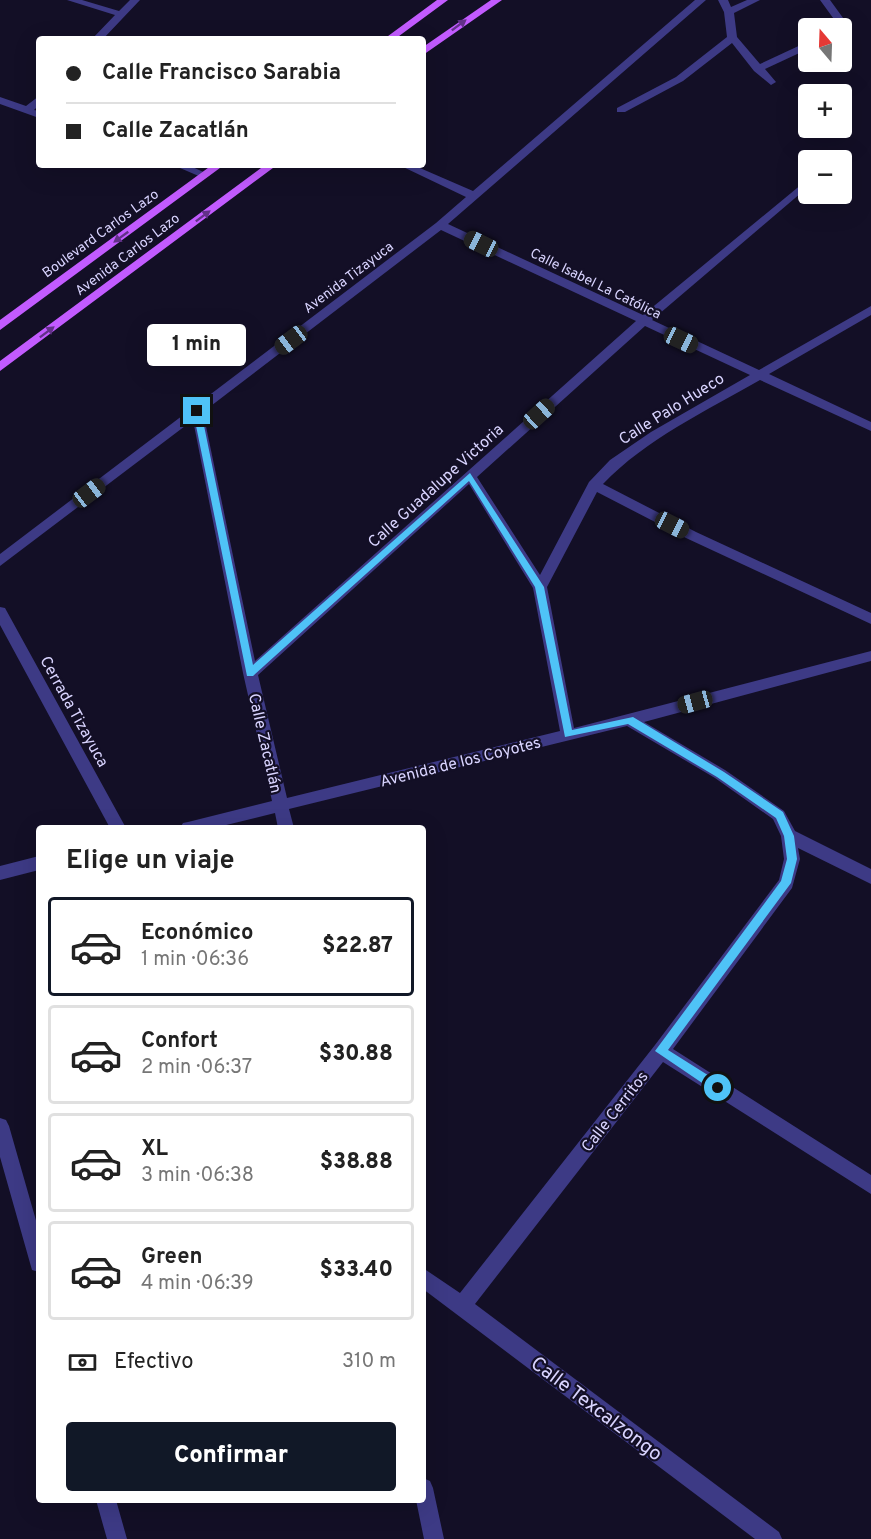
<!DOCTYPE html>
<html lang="es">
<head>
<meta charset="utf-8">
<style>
  body { margin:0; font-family:Overpass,sans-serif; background:#f6f6f6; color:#222; height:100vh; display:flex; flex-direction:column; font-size:22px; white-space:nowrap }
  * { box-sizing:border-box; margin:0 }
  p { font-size:20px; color:#767676 }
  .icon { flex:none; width:33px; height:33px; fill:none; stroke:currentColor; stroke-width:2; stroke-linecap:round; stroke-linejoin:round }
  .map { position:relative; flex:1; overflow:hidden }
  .sheet { position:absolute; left:36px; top:825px; width:390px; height:678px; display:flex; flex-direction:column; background:#fff; border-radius:6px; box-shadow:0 6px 24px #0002 }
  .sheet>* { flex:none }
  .banner { position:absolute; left:36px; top:36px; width:390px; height:132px; border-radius:6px; box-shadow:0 6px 24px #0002; display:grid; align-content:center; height:132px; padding:0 30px; background:#fff }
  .needle { width:39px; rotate:341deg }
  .buttons { position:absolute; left:798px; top:18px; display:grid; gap:12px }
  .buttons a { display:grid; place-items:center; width:54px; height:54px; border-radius:6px; background:#fff; box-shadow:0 6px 24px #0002; font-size:30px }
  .end { position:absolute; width:27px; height:27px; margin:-14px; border:8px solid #4fc3f7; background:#111; box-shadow:0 0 0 3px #111 }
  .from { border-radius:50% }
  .bubble { position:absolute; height:42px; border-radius:6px; background:#fff; box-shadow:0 6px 24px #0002; font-size:20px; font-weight:800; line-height:42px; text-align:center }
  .car { position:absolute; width:18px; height:36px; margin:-18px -9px; border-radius:8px; box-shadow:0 0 4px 2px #0007; background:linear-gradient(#222 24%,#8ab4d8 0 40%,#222 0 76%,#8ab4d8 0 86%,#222 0) }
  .banner b { display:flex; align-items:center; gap:21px; height:57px; font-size:22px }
  .banner b+b { border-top:2px solid #e0e0e0 }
  .banner i { width:15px; height:15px; background:#222 }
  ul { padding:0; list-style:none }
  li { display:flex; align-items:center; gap:18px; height:99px; margin:0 12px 9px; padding:0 18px; border:3px solid #e0e0e0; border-radius:6px }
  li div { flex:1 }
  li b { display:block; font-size:22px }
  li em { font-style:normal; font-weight:800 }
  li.active { border-color:#111827 }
  li>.icon { width:54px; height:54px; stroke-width:1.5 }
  h2 { padding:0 30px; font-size:27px; line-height:72px }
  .pay { display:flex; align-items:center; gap:15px; height:66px; padding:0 30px; font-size:22px }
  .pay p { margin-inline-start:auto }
  .action { display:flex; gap:12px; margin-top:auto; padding:12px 30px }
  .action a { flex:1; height:69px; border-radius:6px; background:#111827; color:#fff; font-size:24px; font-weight:800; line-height:69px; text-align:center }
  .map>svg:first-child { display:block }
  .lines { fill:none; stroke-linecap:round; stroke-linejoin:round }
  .minor { fill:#3d3a85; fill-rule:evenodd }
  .major { fill:#c25bff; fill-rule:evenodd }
  .oneway { fill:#623188 }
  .route { fill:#4fc3f7 }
  .labels { text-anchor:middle; stroke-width:4.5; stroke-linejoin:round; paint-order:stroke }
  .far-street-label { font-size:14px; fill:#d9d4ff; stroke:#130f26 }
  .street-label { font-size:16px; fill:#d9d4ff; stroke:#130f26 }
  .near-street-label { font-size:20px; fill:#d9d4ff; stroke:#130f26 }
</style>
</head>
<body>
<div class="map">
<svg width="871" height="1539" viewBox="0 0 871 1539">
  <rect width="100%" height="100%" fill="#130f26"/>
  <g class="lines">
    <path class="minor" d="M67,0H82L119,11L130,0H140L103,39H92L115,15Z
      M695,0H706L448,224L643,315L808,179V187L652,320L759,370L871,306V315L769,374L871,422V431L760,380C706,411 646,439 603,484L696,532L871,613V624L686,538L597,492L547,587L574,728L871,651V661L644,722L725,770L784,811L795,831L871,869V884L798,848L800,859L792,888L673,1049L871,1175V1194L663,1062L475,1304L779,1532L782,1539H755L423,1289V1268L460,1293L655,1045L779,880L784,859L781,836L773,819L715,778L627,726L289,809L294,828H278L275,813L214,828H180L183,823L188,822L272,801L243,673L193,420L0,566V554L436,223L466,197L399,165H413L473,191ZM441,230L636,321L255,661L203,412ZM645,326L750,375L651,432L610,460L589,482L540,575L477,477ZM469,484L533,588L560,731L287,798L258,675Z
      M718,0H728L731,7L747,0H760L734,13L737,37L760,64L805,43L808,42V49L765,69L776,82L771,85L754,71L732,43L683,81L625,112H617V108L676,77L727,37L724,12Z
      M820,0H830L846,22L842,30L834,28L836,22Z
      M39,96V105L34,110L39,111V118L0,104V97L26,106Z
      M173,165H188L210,175L201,177Z
      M0,607L5,608L126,828H110L0,625Z
      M39,856V870L0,880V866Z
      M0,1118L6,1120L9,1126L39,1231V1272L32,1270L30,1263L0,1157Z
      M423,1478L430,1481L433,1488L444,1539H424L416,1500H423Z
      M96,1500H116L127,1539H107Z"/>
    <path class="major" d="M437,0H448L395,39H384Z
      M491,0H502L423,55V47Z
      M212,165H224L0,330V320Z
      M265,165H277L0,371V361Z"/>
  </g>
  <defs><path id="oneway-solid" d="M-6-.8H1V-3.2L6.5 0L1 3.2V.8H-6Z" transform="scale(1.5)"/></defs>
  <g class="oneway">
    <use href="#oneway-solid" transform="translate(459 25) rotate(-37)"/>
    <use href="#oneway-solid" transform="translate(203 216) rotate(-37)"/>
    <use href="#oneway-solid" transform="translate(121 237) rotate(144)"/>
    <use href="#oneway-solid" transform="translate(47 332) rotate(-37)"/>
  </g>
  <path class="route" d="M197,409L201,411L253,665L470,473L544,587L572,730L633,717L724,772L783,812L794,836L797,859L791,883L668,1050L722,1084V1091H714L655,1051L781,881L787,859L784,836L776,818L717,777L628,724L565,737L535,587L469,481L253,676H247L193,411Z"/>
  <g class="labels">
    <g class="far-street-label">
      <text transform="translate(100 233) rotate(-36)" y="5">Boulevard Carlos Lazo</text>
      <text transform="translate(127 254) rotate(-37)" y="5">Avenida Carlos Lazo</text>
      <text transform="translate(348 277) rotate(-37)" y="5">Avenida Tizayuca</text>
      <text transform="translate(596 283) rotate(26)" y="5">Calle Isabel La Católica</text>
    </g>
    <g class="street-label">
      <text transform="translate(671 408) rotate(-32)" y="6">Calle Palo Hueco</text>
      <text transform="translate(435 485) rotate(-42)" y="6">Calle Guadalupe Victoria</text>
      <text transform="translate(75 711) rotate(61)" y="6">Cerrada Tizayuca</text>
      <text transform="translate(266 743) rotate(77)" y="6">Calle Zacatlán</text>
      <text transform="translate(460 761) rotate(-14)" y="6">Avenida de los Coyotes</text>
      <text transform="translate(614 1111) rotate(-52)" y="6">Calle Cerritos</text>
    </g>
    <g class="near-street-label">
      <text transform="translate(597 1408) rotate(37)" y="7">Calle Texcalzongo</text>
    </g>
  </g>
</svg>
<div class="buttons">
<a><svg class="needle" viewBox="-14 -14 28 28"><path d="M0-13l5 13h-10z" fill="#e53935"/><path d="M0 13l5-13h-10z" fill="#767676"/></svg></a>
<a>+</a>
<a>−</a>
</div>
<i class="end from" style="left:718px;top:1088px"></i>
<i class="end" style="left:197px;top:411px"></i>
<div class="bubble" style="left:147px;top:324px;width:99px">1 min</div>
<i class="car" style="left:481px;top:244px;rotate:296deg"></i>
<i class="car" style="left:291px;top:340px;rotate:233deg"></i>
<i class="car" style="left:681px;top:340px;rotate:115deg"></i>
<i class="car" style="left:539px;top:414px;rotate:48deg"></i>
<i class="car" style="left:89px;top:493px;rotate:53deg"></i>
<i class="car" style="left:672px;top:525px;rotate:117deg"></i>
<i class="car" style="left:695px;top:702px;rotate:255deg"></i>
<div class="banner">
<b><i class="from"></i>Calle Francisco Sarabia</b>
<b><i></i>Calle Zacatlán</b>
</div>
<section class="sheet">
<h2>Elige un viaje</h2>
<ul>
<li class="active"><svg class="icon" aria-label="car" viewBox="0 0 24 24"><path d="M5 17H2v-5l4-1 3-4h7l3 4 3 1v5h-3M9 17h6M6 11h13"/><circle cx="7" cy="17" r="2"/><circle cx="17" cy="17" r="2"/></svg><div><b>Económico</b><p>1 min · 06:36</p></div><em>$22.87</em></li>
<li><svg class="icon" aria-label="car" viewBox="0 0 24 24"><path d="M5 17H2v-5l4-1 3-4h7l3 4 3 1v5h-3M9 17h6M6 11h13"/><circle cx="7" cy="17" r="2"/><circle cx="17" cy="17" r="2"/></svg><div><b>Confort</b><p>2 min · 06:37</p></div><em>$30.88</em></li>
<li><svg class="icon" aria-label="car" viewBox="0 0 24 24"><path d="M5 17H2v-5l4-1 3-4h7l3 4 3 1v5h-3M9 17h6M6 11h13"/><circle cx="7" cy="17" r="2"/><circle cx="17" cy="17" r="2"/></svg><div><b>XL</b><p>3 min · 06:38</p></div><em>$38.88</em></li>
<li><svg class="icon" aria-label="car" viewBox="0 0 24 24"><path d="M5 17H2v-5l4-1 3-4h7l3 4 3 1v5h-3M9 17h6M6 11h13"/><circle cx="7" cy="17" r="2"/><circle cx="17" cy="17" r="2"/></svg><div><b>Green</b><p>4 min · 06:39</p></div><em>$33.40</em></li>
</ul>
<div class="pay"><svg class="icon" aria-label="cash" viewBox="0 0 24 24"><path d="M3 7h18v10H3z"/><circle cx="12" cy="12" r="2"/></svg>Efectivo<p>310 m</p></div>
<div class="action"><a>Confirmar</a></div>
</section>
</div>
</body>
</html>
